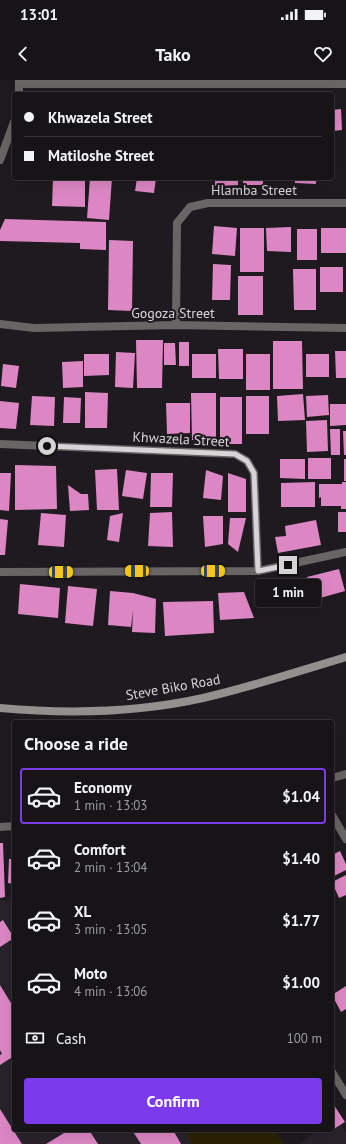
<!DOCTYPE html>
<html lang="en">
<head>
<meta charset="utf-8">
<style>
  body { margin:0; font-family:"PT Sans",sans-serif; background:#1f1d20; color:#f1f3f6; height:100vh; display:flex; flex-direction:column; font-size:15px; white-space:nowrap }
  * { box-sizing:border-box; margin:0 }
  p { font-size:13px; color:#9e9ea1 }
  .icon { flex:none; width:22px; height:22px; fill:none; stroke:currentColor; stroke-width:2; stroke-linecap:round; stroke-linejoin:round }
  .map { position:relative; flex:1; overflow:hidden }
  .sheet { position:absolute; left:12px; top:640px; width:322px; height:412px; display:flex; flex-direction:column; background:#161417; border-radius:4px; box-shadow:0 4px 16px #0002,0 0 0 1px #353336 }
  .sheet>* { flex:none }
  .banner { position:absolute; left:12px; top:12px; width:322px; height:88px; border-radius:4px; box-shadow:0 4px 16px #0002,0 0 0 1px #353336; display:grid; align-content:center; height:88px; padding:0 12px; background:#161417 }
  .end { position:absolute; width:18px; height:18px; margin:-9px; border:5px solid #d6d4d7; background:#111; box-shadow:0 0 0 2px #111 }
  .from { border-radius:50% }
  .bubble { position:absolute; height:28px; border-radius:4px; background:#161417; box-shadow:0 4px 16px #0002,0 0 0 1px #353336; font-size:13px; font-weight:700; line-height:28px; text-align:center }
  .car { position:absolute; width:12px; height:24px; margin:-12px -6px; border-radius:5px; box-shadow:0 0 3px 1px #0007; background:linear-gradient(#f5c518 24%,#345 0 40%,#f5c518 0 76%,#345 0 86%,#f5c518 0) }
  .banner b { display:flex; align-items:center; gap:14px; height:38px; font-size:15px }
  .banner b+b { border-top:1px solid #353336 }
  .banner i { width:10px; height:10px; background:#f1f3f6 }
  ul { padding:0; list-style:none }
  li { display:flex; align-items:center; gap:12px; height:56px; margin:0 8px 6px; padding:0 4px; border:2px solid transparent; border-radius:4px }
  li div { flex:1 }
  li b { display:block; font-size:15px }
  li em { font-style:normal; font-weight:700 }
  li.active { border-color:#7c3aed }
  li>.icon { width:36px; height:36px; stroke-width:1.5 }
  h2 { padding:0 12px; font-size:18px; line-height:48px }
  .pay { display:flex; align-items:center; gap:10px; height:44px; padding:0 12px; font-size:15px }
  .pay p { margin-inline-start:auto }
  .button { display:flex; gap:8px; margin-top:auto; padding:8px 12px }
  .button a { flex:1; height:46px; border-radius:4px; background:#7c3aed; color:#fff; font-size:16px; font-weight:700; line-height:46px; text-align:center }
  .status { display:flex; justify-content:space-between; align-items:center; height:28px; padding:0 20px; background:#161417; direction:ltr }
  .status svg { height:11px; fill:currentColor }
  header { display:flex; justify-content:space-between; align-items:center; height:52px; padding:0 12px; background:#161417; font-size:18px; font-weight:700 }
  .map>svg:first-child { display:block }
  .built { fill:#29222b }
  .sand { fill:#2a2202 }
  .building { fill:#dc87c4 }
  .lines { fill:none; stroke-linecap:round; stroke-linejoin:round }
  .street { stroke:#686664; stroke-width:8 }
  .secondary { stroke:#94908d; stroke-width:8 }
  .route { stroke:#d6d4d7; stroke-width:5 }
  .labels { text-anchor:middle; stroke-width:4; stroke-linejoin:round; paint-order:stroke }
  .street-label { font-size:14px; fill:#d6d4d7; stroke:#1e1a1f }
</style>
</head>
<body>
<div class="status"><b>13:01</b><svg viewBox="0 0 49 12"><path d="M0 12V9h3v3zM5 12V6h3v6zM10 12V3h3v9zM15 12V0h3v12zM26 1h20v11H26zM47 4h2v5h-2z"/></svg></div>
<header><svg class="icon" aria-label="back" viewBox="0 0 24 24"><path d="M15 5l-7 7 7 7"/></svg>Tako<svg class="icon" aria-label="heart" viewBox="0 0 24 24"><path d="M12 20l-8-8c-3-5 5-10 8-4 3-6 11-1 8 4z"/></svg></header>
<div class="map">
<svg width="346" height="1064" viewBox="0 0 346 1064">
  <rect width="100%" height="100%" fill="#1e1a1f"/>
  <path class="built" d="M0,820L14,821V1050H275L283,1064H0Z
    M336,1037L346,1052V1064H299L318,1050H332Z"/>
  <path class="sand" d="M184,1050H275L283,1064H192Z"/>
  <path class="building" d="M341,29L342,50L332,51V30Z
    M53,98H85V127L52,126Z
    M90,98H112L109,140L87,138Z
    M137,98H156L154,113L135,111Z
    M215,98H238V105L215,106Z
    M243,98H263V105H243Z
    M295,98H316V104L295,103Z
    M5,139L106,142V170L80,169V163L0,161V150Z
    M214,146L237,148L235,176L212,174Z
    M291,147V172L267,171L266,148Z
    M240,148H264V192H240Z
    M321,148H346V173H321Z
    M297,149H317V180H297Z
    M109,160L133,161L132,231L108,230Z
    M213,184L231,185L230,220H212Z
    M320,187H343V212H320Z
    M293,189H316V230H294Z
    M238,196H263V235H238Z
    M136,260H163L162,308H137Z
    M273,261H302L303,309H273Z
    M179,262H189V286H179Z
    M164,263H175L176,285H164Z
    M218,269H243V299H219Z
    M335,271H346V298H336Z
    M116,272L135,273L133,308L115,307Z
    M84,274H109V295L84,296Z
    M192,274H216V298H192Z
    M246,274H270V310H246Z
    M306,274H329V297H306Z
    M83,281V307L63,308L62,282Z
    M3,284L19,286L16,308L1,306Z
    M85,312L108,313L107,348H85Z
    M191,313H216V360H192Z
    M303,314L305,340L278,341L277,316Z
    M328,315L329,335L307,337L306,316Z
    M32,316L55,317L54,346L30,345Z
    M246,316H269V354H246Z
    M64,317L81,318L80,343H63Z
    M220,317H242V364H220Z
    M0,321L19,323L16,349L0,348Z
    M166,323H190V353L167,354Z
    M330,324H346V345L330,346Z
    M327,340L328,371L307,372L306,341Z
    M330,349H340V375H331Z
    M343,351H346V375H344Z
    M308,378H331V399H308Z
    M280,379H305V399L280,398Z
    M344,379H346V401H344Z
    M15,385L56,386L57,429L15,430Z
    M117,389L119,430H97L95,390Z
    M126,390L147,393L143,419L122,416Z
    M206,390L223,396L221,420L203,418Z
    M0,393H11L9,431L0,430Z
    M151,393H173L172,427H150Z
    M228,393L246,399V432H228Z
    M315,402V427H281V403Z
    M342,402H346V429H341V426H321V417L319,418V404H342Z
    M68,405L81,414H88L89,430L70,431Z
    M172,432L173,467L148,466L150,433Z
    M338,432H346V452H338Z
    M41,433L66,435L64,467L38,465Z
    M123,433L119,462L107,460L110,436Z
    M203,436H223V464L205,467Z
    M230,438H246L238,472L228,464Z
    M0,439L8,440L5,475H0Z
    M316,440L321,465L278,473L275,457L286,456L285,446Z
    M339,489L345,511L313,520L307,497Z
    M20,504L60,508L58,538L18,534Z
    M68,506L97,509L93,546L65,543Z
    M110,511L133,513L156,519L155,553L132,552L133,530L131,547L108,545Z
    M244,512L254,538L220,540L218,513Z
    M213,521L214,553L165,556L163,522Z
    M0,763H3L5,817L0,818Z
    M340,771L346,784V790L332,797V775Z
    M9,779H14V804L8,803Z
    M346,795V815L339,818L332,802Z
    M3,840L11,853L14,851V858L0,867V842Z
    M0,905L14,928V976L0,985V975L2,974L0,970Z
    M346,906V929L341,932L332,915Z
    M334,1025L345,1042L332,1050V1026Z
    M0,1029L22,1064H0Z
    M69,1050H89L98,1064H46Z
    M132,1050H173L181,1064H141Z"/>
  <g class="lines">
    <path class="street" d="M19,0V14
      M19,4H346
      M0,80L14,42
      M0,244L34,248L176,245L346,248
      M176,245L177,143L190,127L208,123H346
      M0,364L235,374L247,381L254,393L258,491
      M0,492L258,491L346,472
      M332,698L346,694
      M332,735L346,759
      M0,747L14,746
      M332,992L346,1015"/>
    <path class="secondary" d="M0,628C67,634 136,633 203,618C251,607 299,591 346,577"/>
  </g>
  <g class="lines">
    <path class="route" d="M47,366L235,374L247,381L254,393L258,491L288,485"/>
  </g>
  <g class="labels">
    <g class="street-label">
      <text x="254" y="115">Hlamba Street</text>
      <text x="173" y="238">Gogoza Street</text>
      <text transform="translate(181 359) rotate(3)" y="5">Khwazela Street</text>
      <text transform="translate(173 607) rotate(-10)" y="5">Steve Biko Road</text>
    </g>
  </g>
</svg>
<i class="end from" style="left:47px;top:366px"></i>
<i class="end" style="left:288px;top:485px"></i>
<div class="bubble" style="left:255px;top:499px;width:66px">1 min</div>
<i class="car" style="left:137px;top:491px;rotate:270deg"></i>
<i class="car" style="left:213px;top:491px;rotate:90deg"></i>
<i class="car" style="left:61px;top:492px;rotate:90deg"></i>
<div class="banner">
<b><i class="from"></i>Khwazela Street</b>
<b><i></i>Matiloshe Street</b>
</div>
<section class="sheet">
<h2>Choose a ride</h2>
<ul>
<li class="active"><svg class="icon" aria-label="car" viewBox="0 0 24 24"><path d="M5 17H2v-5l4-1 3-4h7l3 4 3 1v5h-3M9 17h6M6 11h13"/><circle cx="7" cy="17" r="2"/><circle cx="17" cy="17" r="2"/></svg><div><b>Economy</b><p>1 min · 13:03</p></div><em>$1.04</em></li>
<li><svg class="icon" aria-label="car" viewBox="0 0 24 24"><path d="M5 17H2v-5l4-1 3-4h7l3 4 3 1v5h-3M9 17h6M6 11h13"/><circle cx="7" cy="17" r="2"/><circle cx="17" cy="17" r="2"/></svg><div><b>Comfort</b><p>2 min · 13:04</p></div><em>$1.40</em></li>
<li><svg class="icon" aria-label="car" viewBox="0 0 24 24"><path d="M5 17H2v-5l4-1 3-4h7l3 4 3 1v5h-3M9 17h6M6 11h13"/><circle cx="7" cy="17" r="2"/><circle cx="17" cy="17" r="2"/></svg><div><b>XL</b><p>3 min · 13:05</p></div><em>$1.77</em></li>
<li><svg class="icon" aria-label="car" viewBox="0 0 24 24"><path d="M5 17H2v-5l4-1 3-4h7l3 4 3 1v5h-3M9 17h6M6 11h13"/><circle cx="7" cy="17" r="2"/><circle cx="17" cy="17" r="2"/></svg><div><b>Moto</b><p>4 min · 13:06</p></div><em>$1.00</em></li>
</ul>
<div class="pay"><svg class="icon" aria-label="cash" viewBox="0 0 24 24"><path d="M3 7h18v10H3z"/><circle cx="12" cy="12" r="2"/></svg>Cash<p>100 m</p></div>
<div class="button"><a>Confirm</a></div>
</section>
</div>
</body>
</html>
